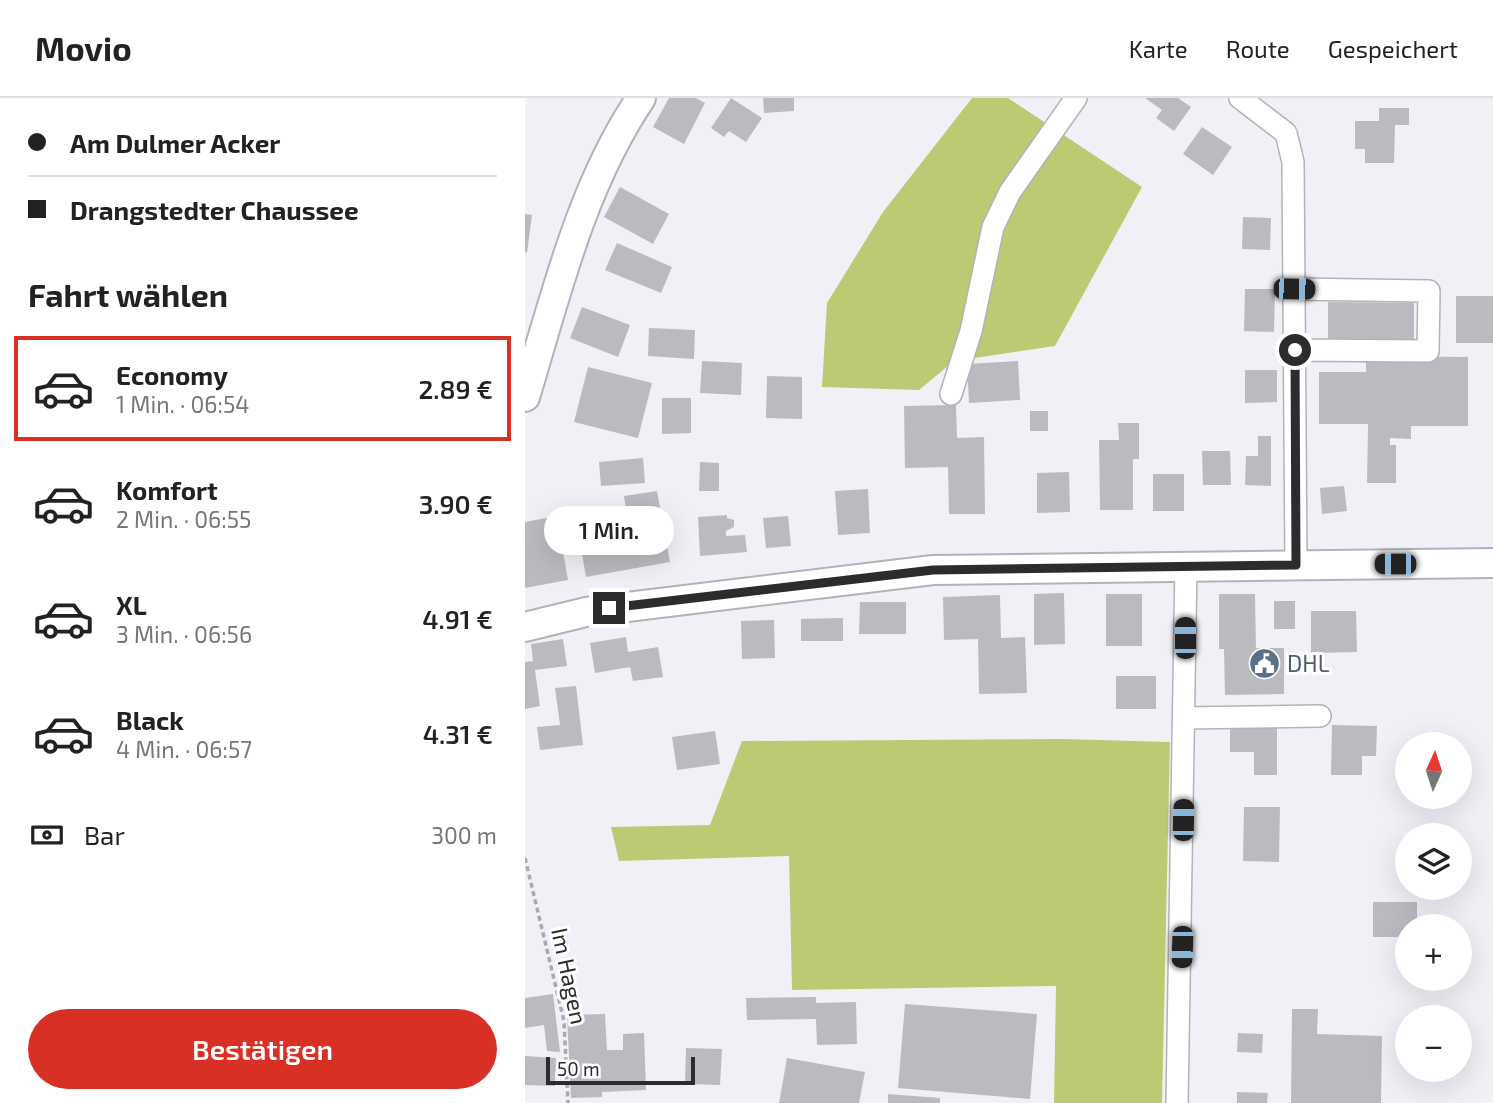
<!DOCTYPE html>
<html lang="de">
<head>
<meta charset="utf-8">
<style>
  body { margin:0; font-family:"Exo 2",sans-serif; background:#f2f2f2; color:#222; height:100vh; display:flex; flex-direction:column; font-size:26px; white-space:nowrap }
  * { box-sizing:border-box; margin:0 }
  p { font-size:23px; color:#767676 }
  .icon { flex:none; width:38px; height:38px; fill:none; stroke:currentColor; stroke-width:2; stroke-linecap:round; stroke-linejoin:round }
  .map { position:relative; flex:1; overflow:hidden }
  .drawer { display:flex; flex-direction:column; background:#fff; width:525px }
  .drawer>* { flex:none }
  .top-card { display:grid; align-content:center; height:154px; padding:0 28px; background:#fff }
  .needle { width:46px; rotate:3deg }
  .tools { position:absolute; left:870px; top:634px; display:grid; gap:14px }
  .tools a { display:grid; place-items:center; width:77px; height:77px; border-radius:50%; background:#fff; box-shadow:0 7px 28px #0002; font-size:35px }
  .scale { position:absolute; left:21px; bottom:18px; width:149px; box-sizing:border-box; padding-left:7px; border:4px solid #2c2c2e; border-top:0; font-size:19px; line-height:24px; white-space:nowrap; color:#2c2c2e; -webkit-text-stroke:5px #fff; paint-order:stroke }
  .end { position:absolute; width:32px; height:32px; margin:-16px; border:9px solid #2c2c2e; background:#fff; box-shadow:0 0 0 4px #fff }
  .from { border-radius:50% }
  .bubble { position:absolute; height:49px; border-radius:24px; background:#fff; box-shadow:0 7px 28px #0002; font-size:23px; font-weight:600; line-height:49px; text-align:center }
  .car { position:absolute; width:21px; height:42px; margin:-21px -10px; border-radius:9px; box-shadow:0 0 5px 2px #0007; background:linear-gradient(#222 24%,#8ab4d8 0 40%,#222 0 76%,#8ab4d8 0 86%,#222 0) }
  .top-card b { display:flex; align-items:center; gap:24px; height:66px; font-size:26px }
  .top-card b+b { border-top:2px solid #e0e0e0 }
  .top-card i { width:18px; height:18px; background:#222 }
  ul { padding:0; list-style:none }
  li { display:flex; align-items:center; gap:21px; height:105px; margin:0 14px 10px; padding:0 14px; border:4px solid transparent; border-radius:0px }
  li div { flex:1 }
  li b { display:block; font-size:26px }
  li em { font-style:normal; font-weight:600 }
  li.active { border-color:#d93025 }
  li>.icon { width:63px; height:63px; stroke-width:1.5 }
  h2 { padding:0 28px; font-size:32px; line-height:84px }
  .pay { display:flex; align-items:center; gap:18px; height:77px; padding:0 28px; font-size:26px }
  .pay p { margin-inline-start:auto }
  .cta { display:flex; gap:14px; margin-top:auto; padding:14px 28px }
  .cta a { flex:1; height:80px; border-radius:42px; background:#d93025; color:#fff; font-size:28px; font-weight:600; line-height:80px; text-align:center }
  header { display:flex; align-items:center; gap:42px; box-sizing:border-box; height:98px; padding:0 35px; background:#fff; border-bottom:2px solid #e0e0e0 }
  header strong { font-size:33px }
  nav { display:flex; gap:38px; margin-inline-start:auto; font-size:24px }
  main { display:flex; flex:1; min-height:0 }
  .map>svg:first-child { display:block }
  .green { fill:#bccb73 }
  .building { fill:#babbc1 }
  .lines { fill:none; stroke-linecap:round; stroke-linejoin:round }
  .minor-casing { stroke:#b2b3b9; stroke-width:24 }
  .major-casing { stroke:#b2b3b9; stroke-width:32 }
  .path { stroke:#a8a9ae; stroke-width:3.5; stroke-dasharray:5 3.5; stroke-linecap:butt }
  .minor { stroke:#fff; stroke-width:21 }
  .major { stroke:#fff; stroke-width:28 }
  .route { stroke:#2c2c2e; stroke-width:9 }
  .labels { text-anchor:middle; stroke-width:6; stroke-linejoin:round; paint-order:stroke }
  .service-label { font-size:23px; fill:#4e5e75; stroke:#fff; text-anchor:start }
  .street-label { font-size:23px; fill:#2c2c2e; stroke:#fff }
</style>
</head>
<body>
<header>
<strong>Movio</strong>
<nav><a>Karte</a><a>Route</a><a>Gespeichert</a></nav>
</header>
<main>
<section class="drawer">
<div class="top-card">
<b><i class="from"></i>Am Dulmer Acker</b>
<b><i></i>Drangstedter Chaussee</b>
</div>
<h2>Fahrt wählen</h2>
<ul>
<li class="active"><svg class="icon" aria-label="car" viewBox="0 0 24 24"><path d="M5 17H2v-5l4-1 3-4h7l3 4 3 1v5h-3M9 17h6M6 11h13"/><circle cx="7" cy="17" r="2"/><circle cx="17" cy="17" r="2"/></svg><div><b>Economy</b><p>1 Min. · 06:54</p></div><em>2.89 €</em></li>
<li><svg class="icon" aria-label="car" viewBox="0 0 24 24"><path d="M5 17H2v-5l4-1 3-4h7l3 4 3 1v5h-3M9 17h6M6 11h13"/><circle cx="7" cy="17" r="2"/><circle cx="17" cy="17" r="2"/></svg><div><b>Komfort</b><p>2 Min. · 06:55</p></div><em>3.90 €</em></li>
<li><svg class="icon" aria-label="car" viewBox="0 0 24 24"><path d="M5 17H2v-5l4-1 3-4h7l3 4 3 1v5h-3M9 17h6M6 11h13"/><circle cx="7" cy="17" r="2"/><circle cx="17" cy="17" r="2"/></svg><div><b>XL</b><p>3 Min. · 06:56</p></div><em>4.91 €</em></li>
<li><svg class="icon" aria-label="car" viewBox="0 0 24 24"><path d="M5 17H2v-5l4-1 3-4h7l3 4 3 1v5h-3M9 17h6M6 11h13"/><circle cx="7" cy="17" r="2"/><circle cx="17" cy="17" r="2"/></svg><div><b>Black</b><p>4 Min. · 06:57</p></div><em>4.31 €</em></li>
</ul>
<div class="pay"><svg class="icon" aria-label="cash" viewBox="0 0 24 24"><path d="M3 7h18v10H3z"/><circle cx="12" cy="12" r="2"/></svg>Bar<p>300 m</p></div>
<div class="cta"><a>Bestätigen</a></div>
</section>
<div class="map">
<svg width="968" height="1005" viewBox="0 0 968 1005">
  <rect width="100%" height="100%" fill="#f0f1f7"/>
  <path class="green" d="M447,0H483L617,89L530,248L429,263L394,292L297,289L302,205L358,114Z
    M538,641L645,644L637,1005H529L531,888L267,892L264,758L94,763L86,729L185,727L217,643Z"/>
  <path class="building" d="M144,0H171L180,5L159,46L128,29Z
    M206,0L237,20L221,44L204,33L199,39L186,30Z
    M238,0H269V13L239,15Z
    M620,0H653L666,9L649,33L631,20L637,12Z
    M854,10H884V27H870L869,65H840V51H830V23H854Z
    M677,29L707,49L688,77L658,56Z
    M95,89L144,116L128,146L79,119Z
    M0,116L7,117L2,155L0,154Z
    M718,119L746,120L745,152L717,151Z
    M92,145L147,169L136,195L80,172Z
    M720,191H750L749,234L719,233Z
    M931,198H968V245H931Z
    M803,204L889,205V245L803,244Z
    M57,209L105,227L93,259L45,240Z
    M124,230L170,232L169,261L123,258Z
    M841,258L943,259V328H886V341L865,340V347H871V385H842L843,326H794V274H841Z
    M177,263L217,265L216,297L175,295Z
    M493,263L495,302L444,305L442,266Z
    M63,269L127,285L113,340L49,324Z
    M720,272H752V304L720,305Z
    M242,278L277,279V321L241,320Z
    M137,300H166V335L137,336Z
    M431,307L432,340L459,339L460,416H424L423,369L380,370L379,308Z
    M505,313H523V333H505Z
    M593,325H614V361H608V412H575L574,342H594Z
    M733,338H746V388L720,387L721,358H733Z
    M677,353H705L706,387H678Z
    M118,360L120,385L76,388L74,364Z
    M175,364L194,365V393H174Z
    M544,374L545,414L512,415V375Z
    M628,376H659V413H628Z
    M819,388L822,413L797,416L795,390Z
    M343,391L345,435L313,437L310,393Z
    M132,393L145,464L61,479L53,433L103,424L99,398Z
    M202,417V420L209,422V429L201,433V438L220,437L222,454L175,458L173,419Z
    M32,418L43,482L0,490V424Z
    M263,418L266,448L241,450L238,420Z
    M539,495L540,546L509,547V496Z
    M581,496H617V548H581Z
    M694,496H730L731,550H759V596L700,597L699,551H694Z
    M475,497L476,540L500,539L502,595L454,596L453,541L419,542L418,499Z
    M749,503H770V531H749Z
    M335,504H381V536H334Z
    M786,513H831L832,554L786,555Z
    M318,520V543H276V521Z
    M249,522L250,560L217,561L216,523Z
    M101,539L103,554L133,549L138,579L108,583L105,569L70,575L65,545Z
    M38,541L42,568L10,572L15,608L0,611V564L8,563L6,546Z
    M591,578H631V611H591Z
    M51,588L58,647L15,652L12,629L35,627L30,590Z
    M705,624H752V677H729V654H705Z
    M807,627L852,628L851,658H837V677H806Z
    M190,633L195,666L152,672L147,639Z
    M719,709H755L754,764L718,763Z
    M848,804H892V828H882V848H873V839H848Z
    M28,896L35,954L22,953L19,927L0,930V900Z
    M291,899V905L331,904L332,946L292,947L291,921L222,922L221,900Z
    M380,906L512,916L505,1001L373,990Z
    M767,911H793L792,936L857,938L856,1005H766Z
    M80,916L82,952H98V936L119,935L121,992L77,994V999L46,1000L42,917Z
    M713,935L738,936L737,955L712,954Z
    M161,950L197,951L195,987L160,986Z
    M0,958L31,960L30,988L0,987Z
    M262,960L340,974L334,1005H254Z
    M712,994L743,995L742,1005H712Z
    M363,996L415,1000V1005H363Z"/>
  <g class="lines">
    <defs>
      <path id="minor" d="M715,0L761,35L768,64L771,466
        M769,191L904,193L903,253L770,252
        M426,296L446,233L468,129L485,94L551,0
        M659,620L795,618
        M652,1005L661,467"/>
      <path id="major" d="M0,299C31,197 56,89 116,0
        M0,529L61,514L408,472L968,465"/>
    </defs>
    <use href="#minor" class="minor-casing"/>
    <use href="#major" class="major-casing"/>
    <path class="path" d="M0,760L39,923L43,1005"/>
    <use href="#minor" class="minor"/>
    <use href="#major" class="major"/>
  </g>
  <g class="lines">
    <path class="route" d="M84,510L408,472L771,467L770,252"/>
  </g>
  <defs>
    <symbol id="civic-disc" viewBox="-11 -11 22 22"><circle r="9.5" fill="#5c6f8a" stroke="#fff"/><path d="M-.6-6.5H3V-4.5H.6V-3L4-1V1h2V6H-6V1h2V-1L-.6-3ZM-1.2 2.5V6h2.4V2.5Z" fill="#fff"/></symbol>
  </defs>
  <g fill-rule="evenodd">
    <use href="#civic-disc" x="722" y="548" width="35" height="35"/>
  </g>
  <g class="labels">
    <g class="service-label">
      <text x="762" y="574">DHL</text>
    </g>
    <g class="street-label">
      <text transform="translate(44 878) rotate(78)" y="8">Im Hagen</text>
    </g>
  </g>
</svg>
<div class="tools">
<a><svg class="needle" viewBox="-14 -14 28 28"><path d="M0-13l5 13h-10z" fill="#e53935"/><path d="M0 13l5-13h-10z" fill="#767676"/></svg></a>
<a><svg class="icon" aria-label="layers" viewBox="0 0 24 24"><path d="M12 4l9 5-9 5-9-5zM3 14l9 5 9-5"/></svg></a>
<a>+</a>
<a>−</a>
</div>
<div class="scale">50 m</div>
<i class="end from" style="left:770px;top:252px"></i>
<i class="end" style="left:84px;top:510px"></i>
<div class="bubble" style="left:19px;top:408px;width:130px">1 Min.</div>
<i class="car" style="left:769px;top:191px;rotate:91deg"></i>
<i class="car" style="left:870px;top:466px;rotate:270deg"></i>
<i class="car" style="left:660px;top:540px;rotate:0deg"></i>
<i class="car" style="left:658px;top:722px;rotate:1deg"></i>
<i class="car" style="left:657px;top:849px;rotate:182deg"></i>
</div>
</main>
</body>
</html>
